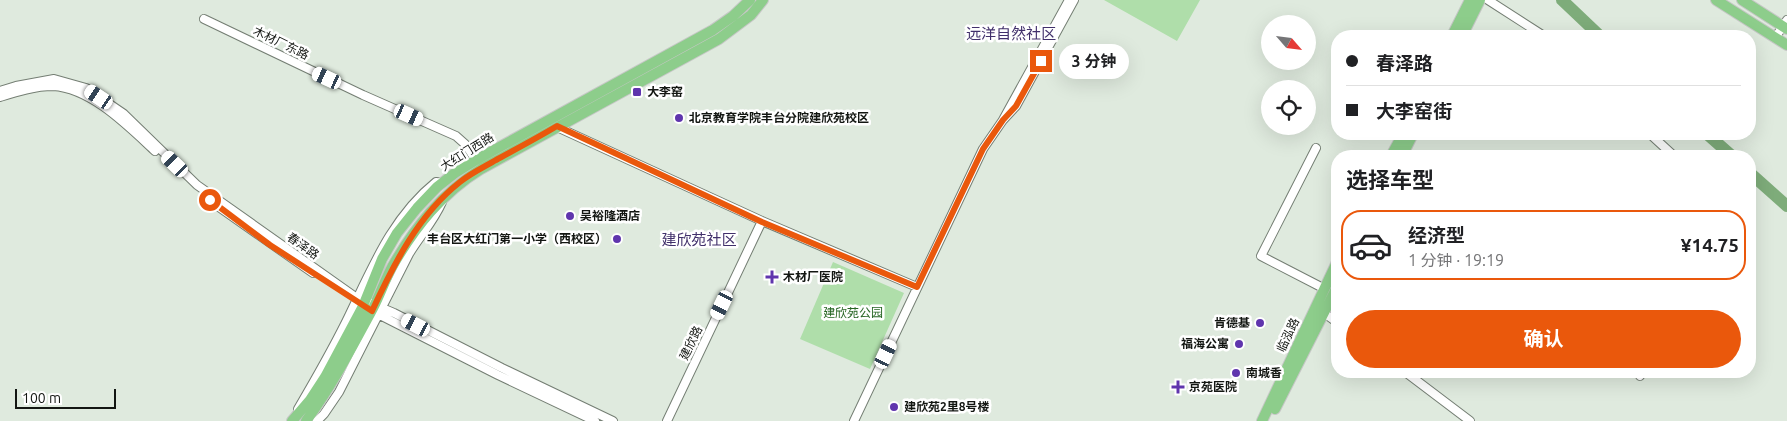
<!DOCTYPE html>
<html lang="zh">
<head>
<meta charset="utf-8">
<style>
  body { margin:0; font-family:Ubuntu,"Noto Sans SC",sans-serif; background:#f6f6f6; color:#202124; height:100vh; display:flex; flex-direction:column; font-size:19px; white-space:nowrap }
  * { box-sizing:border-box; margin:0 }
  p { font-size:16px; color:#757577 }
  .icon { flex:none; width:28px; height:28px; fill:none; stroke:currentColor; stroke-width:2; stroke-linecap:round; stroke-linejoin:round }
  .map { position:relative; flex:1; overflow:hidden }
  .details { position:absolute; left:1331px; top:150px; width:425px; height:228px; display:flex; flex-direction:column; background:#fff; border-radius:20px; box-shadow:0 5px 20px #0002 }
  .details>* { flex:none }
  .banner { position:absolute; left:1331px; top:30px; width:425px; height:110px; border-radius:20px; box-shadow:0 5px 20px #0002; display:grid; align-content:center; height:110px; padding:0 15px; background:#fff }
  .needle { width:32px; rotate:118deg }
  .tools { position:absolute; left:1261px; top:15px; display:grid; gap:10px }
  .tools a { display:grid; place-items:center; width:55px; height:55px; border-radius:50%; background:#fff; box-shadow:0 5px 20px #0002; font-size:25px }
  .scale { position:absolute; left:15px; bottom:12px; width:101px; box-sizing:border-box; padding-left:5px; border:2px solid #131612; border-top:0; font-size:14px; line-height:18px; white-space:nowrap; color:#131612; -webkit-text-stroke:4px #fff; paint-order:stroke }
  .end { position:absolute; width:22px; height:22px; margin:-11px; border:6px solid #ea580c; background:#fff; box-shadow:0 0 0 2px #fff }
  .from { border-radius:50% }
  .bubble { position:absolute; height:35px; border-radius:18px; background:#fff; box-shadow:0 5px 20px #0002; font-size:16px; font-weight:700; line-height:35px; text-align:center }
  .car { position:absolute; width:15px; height:30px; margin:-15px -8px; border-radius:6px; box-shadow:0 0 4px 1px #0007; background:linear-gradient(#fff 24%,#345 0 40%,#fff 0 76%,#345 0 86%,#fff 0) }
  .banner b { display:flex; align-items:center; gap:18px; height:48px; font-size:19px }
  .banner b+b { border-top:1px solid #e0e0e0 }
  .banner i { width:12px; height:12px; background:#202124 }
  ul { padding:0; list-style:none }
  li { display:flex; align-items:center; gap:15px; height:70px; margin:0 10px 8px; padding:0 5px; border:2px solid #e0e0e0; border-radius:20px }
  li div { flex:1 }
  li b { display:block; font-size:19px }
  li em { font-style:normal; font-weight:700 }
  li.on { border-color:#ea580c }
  li>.icon { width:45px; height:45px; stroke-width:1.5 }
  h2 { padding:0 15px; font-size:22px; line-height:60px }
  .button { display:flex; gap:10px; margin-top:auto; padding:10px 15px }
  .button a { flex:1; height:58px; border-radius:30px; background:#ea580c; color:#fff; font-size:20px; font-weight:700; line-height:58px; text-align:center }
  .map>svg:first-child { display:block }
  .green { fill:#afdeaa }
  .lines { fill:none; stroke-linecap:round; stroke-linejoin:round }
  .river { stroke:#7eac7a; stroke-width:12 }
  .minor-casing { stroke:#747e73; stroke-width:10 }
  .major-casing { stroke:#c6c7c6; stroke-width:12 }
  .minor { stroke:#fff; stroke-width:8 }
  .major { stroke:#8dcd8b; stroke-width:10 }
  .route { stroke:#ea580c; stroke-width:6 }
  .poi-dot { fill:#5f35ad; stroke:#fff; stroke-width:2 }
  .labels { text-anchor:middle; stroke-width:5; stroke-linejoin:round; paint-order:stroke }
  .street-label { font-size:12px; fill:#131612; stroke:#fff }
  .poi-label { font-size:12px; font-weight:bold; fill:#131612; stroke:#fff; text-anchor:start }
  .park-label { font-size:12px; fill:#266523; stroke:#fff }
  .quarter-label { font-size:15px; fill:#41306b; stroke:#fff }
</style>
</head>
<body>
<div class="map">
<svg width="1787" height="421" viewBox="0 0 1787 421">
  <rect width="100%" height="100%" fill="#dfeade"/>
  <path class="green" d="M1104,0H1200L1177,41Z
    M833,262L904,293L870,369L800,339Z"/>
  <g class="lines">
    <path class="river" d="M1562,0L1600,36
      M1707,134L1732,156
      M1750,173L1787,206"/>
    <defs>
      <path id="minor" d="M1069,0L1003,120L1016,106L1074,0
        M1488,0L1544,36
        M204,19L363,95L456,136L465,144L476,160
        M1775,38L1787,20
        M0,91L16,86L54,79L86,88L124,114L197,185L354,296L394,313L502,368L613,421
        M0,97C16,92 35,86 53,86C91,88 128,126 155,151
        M557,127L762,221L917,287
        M1650,134L1674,156
        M1316,148L1261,256L1323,288
        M216,205L313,273
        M368,309L498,375L595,421
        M1324,313L1338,323
        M1404,371L1470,421
        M1640,376L1643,371
        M298,409C315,380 331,352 346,322C371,271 391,218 436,182L442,183
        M317,421L324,414L339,392L409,254C419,237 434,221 442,202
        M667,421L762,221
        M854,421L983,149L1003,120"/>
      <path id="major" d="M1716,0L1787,45
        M1742,0L1787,29
        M1452,36L1470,0
        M1462,36L1480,0
        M1391,156L1403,134
        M1402,156L1413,134
        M1275,409L1338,285
        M292,421L310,400L325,377L363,306L382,259L397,233L417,208L437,187L455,173L476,160L713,30L733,16L750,0
        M306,421C331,387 351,349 371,312C379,298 384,282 392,267C415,227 442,193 481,169L719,39L751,15L763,0
        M1262,421L1338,260"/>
    </defs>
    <use href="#minor" class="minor-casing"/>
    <use href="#major" class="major-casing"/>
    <use href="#minor" class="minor"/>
    <use href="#major" class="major"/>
  </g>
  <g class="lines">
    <path class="route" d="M210,200L270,245L372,311C394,264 418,215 460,182C471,173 484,167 496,160C516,149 537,138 557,126L762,222L917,287L983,149L1003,120L1016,106L1041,61"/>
  </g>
  <g class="poi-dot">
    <rect x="632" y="87" width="10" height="10" rx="2.5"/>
    <circle cx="679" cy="118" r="5"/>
    <circle cx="570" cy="216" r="5"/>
    <circle cx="617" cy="239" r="5"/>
    <path d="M769.5 269.5h5v5h5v5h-5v5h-5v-5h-5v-5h5z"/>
    <circle cx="1260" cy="323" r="5"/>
    <circle cx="1239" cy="344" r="5"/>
    <circle cx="1236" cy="373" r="5"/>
    <path d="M1175.5 379.5h5v5h5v5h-5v5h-5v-5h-5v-5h5z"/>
    <circle cx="894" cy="407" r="5"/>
  </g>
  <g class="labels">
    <g class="street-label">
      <text transform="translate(281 43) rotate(26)" y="4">木材厂东路</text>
      <text transform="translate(467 152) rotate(-32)" y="4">大红门西路</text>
      <text transform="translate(303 246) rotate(35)" y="4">春泽路</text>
      <text transform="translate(1288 335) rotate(-65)" y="4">临泓路</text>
      <text transform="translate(691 343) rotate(-64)" y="4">建欣路</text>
    </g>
    <g class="poi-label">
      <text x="647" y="96">大李窑</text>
      <text x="689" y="122">北京教育学院丰台分院建欣苑校区</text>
      <text x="580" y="220">吴裕隆酒店</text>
      <text x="607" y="243" text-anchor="end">丰台区大红门第一小学（西校区）</text>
      <text x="783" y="281">木材厂医院</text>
      <text x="1250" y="327" text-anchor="end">肯德基</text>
      <text x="1229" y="348" text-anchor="end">福海公寓</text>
      <text x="1246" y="377">南城香</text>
      <text x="1189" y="391">京苑医院</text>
      <text x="904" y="411">建欣苑2里8号楼</text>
    </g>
    <g class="park-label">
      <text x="853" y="317">建欣苑公园</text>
    </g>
    <g class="quarter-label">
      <text x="1011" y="39">远洋自然社区</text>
      <text x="699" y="245">建欣苑社区</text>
    </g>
  </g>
</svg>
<div class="tools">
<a><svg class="needle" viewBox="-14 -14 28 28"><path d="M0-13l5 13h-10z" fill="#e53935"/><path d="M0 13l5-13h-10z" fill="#757577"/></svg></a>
<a><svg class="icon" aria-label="locate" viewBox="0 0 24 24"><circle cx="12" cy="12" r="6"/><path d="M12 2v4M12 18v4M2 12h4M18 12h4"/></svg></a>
</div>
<div class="scale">100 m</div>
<i class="end from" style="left:210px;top:200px"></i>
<i class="end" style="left:1041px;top:61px"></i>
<div class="bubble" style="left:1059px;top:44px;width:70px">3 分钟</div>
<i class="car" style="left:327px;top:78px;rotate:295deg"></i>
<i class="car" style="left:99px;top:97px;rotate:304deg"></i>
<i class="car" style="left:409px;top:115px;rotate:114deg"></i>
<i class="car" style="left:175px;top:164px;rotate:314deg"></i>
<i class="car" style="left:722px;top:305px;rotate:206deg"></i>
<i class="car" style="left:416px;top:325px;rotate:297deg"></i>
<i class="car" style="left:886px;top:354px;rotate:25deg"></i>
<div class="banner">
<b><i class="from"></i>春泽路</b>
<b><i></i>大李窑街</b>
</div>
<section class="details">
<h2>选择车型</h2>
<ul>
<li class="on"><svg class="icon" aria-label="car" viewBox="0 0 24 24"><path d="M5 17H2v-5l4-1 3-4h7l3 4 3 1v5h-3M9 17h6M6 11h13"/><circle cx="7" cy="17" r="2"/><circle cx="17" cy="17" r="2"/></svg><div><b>经济型</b><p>1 分钟 · 19:19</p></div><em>¥14.75</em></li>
</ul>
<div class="button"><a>确认</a></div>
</section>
</div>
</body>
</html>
